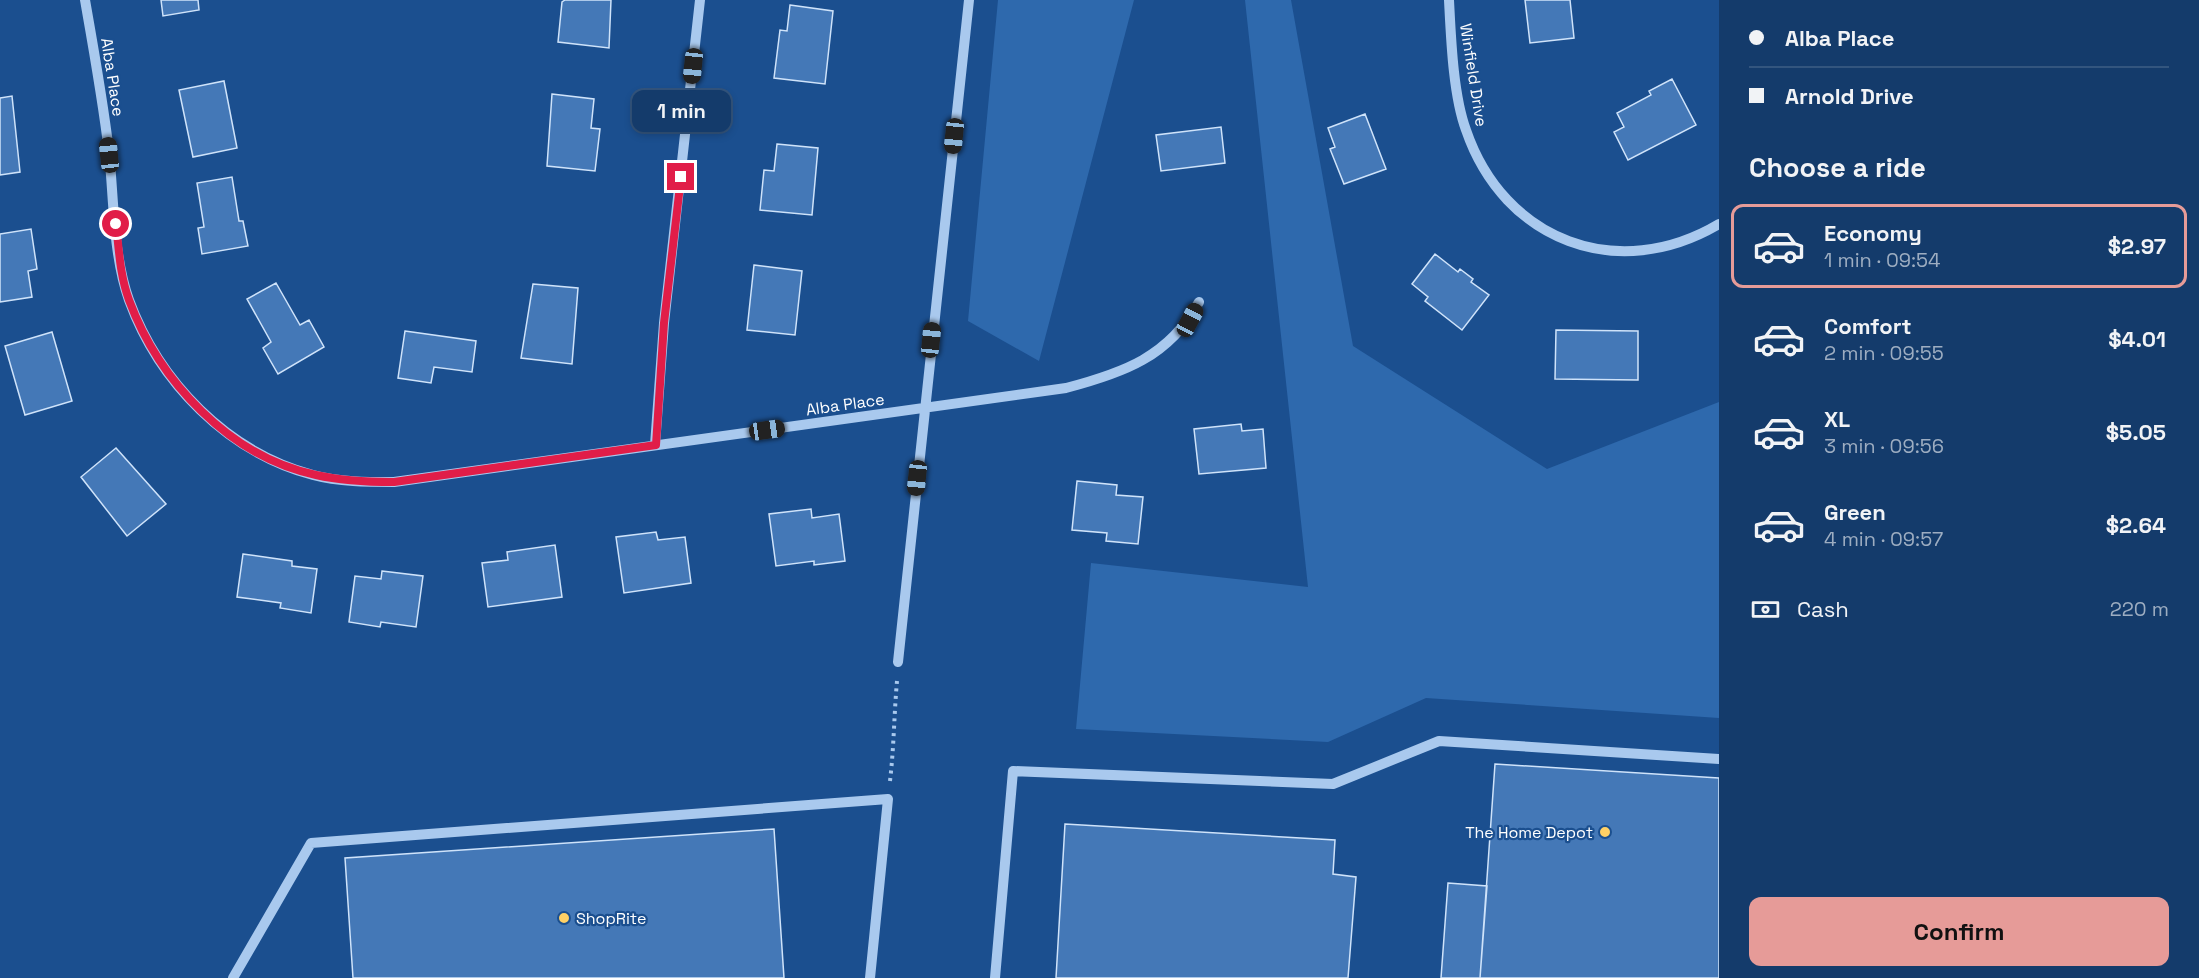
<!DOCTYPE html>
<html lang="en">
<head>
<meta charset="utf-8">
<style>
  body { margin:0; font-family:"Space Grotesk",sans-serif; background:#214673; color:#f1f3f6; height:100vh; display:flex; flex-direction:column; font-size:22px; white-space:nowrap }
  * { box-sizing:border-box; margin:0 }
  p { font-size:20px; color:#9dadc1 }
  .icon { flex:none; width:33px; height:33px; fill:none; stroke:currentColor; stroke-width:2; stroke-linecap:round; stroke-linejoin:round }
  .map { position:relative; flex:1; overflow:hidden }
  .drawer { display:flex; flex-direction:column; background:#143b6b; width:480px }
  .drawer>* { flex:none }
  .banner { display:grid; align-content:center; height:132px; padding:0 30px; background:#143b6b }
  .end { position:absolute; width:27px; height:27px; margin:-14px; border:8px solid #e11d48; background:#fff; box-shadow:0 0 0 3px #fff }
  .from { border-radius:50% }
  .bubble { position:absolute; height:42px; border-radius:12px; background:#143b6b; box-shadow:0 3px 9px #0003,0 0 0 2px #33557e; font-size:20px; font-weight:600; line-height:42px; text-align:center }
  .car { position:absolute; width:18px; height:36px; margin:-18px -9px; border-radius:8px; box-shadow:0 0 4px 2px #0007; background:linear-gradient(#222 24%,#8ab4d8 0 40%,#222 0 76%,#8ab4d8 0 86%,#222 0) }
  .banner b { display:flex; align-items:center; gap:21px; height:57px; font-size:22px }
  .banner b+b { border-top:2px solid #33557e }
  .banner i { width:15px; height:15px; background:#f1f3f6 }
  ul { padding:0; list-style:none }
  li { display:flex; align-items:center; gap:18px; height:84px; margin:0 12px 9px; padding:0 18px; border:3px solid transparent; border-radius:12px }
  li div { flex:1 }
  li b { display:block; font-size:22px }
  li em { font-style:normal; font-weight:600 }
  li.current { border-color:#e69b98 }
  li>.icon { width:54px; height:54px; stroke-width:1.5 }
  h2 { padding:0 30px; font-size:27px; line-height:72px }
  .pay { display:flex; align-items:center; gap:15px; height:66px; padding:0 30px; font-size:22px }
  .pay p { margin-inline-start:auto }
  .cta { display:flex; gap:12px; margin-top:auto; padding:12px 30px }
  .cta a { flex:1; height:69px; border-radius:12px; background:#e69b98; color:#111; font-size:24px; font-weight:600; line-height:69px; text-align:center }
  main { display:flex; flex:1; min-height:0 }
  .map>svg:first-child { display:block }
  .green { fill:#2e69ad }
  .building { fill:#4478b7; stroke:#cfe3fa; stroke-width:1.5 }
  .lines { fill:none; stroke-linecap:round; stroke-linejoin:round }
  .path { stroke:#a9c9ee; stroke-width:4; stroke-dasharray:3 4.5; stroke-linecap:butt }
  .minor { stroke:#a9c9ee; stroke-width:10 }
  .route { stroke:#e11d48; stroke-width:8 }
  .poi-dot { fill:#ffd166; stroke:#1b4f8f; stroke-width:2 }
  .labels { text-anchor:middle; stroke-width:4.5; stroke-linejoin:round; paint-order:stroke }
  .street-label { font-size:16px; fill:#fff; stroke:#1b4f8f }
  .poi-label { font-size:16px; fill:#fff; stroke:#1b4f8f; text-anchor:end }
</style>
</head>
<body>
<main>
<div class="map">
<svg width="1719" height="978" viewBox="0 0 1719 978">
  <rect width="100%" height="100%" fill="#1b4f8f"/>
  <path class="green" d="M998,0H1134L1039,361L968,321Z
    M1245,0H1291L1353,346L1547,469L1719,402V718L1426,698L1328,742L1076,729L1091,563L1308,587Z"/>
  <path class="building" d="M161,0H198L199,10L163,16Z
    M565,0H611L609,48L558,42L562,2Z
    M1525,0H1570L1574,38L1530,43Z
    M790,5L833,11L825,84L774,78L780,30L787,31Z
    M1672,79L1696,125L1628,160L1614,132L1624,127L1617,113L1651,95L1649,91Z
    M224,81L237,148L193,157L179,90Z
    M552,94L594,99L591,128L600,129L595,171L547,166Z
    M12,96L20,172L0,175V98Z
    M1365,114L1386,169L1344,184L1330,149L1335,147L1328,128Z
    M1221,127L1225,163L1161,171L1156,135Z
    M777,144L818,148L812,215L760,210L764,170L774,171Z
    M232,177L239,221H243L248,246L202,254L198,228L204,227L197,183Z
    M31,229L37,269L28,271L32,297L0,302V234Z
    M1435,254L1458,272L1460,269L1473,279L1471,282L1489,295L1462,330L1425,301L1428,297L1412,284Z
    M754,265L802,271L795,335L747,330Z
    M276,283L300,325L309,320L324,347L278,374L263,348L271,342L247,299Z
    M533,284L578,288L572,364L521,358Z
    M1556,330L1638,331V380L1555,379Z
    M405,331L476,341L472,372L434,367L431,383L398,378Z
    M52,332L72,401L25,415L5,346Z
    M1241,424L1242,431L1263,429L1266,468L1199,474L1194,429Z
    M116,448L166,504L127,536L81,477Z
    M1077,481L1117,485L1116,495L1143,497L1138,544L1106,541L1107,533L1072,530Z
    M811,509L812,518L839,514L845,561L814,565V561L776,566L769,514Z
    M656,532L658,540L685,537L691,583L624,593L616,537Z
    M555,545L562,597L488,607L482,563L508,560L507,552Z
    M243,554L292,561V566L317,569L311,613L280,608L281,603L237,597Z
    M382,571L423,576L416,627L381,622L380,627L349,622L355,576L381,579Z
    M1495,764L1719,778V978H1480Z
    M1065,824L1335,840L1333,874L1356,877L1348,978H1056Z
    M774,829L784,978H353L345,858Z
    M1448,883L1487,886L1480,978H1441Z"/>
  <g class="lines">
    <path class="path" d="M890,781C894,747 894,715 897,681"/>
    <path class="minor" d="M85,0C94,51 103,101 109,152C114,200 113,255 129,300C159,382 227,452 313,475C339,482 367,482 394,482L1066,388C1123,373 1169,357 1199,302
      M1449,0C1451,38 1453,95 1466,130C1504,241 1618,284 1719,224
      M655,445L664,323L700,0
      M898,662L969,0
      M233,978L311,843L888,799L870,978
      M995,978L1013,771L1333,784L1439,741L1719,759"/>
  </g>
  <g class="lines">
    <path class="route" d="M116,224C119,250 120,276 129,300C159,381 230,457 316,475C342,481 367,482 394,482L656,445L664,323L681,177"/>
  </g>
  <g class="poi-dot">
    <circle cx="1605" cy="832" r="6"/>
    <circle cx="564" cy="918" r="6"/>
  </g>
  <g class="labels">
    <g class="street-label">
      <text transform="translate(1474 75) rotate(81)" y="6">Winfield Drive</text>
      <text transform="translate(113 77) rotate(81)" y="6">Alba Place</text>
      <text transform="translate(845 404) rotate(-8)" y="6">Alba Place</text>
    </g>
    <g class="poi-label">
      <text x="1593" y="838">The Home Depot</text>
      <text x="576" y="924" text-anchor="start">ShopRite</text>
    </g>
  </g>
</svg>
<i class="end from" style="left:116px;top:224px"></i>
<i class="end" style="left:681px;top:177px"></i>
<div class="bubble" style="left:632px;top:90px;width:99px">1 min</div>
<i class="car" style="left:693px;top:66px;rotate:186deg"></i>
<i class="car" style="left:954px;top:136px;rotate:186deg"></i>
<i class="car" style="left:109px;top:155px;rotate:354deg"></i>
<i class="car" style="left:1190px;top:320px;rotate:28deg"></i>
<i class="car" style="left:931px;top:340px;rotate:6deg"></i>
<i class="car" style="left:767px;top:430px;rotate:82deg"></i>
<i class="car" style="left:917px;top:478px;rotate:186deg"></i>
</div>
<section class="drawer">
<div class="banner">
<b><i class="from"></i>Alba Place</b>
<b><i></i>Arnold Drive</b>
</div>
<h2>Choose a ride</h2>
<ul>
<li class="current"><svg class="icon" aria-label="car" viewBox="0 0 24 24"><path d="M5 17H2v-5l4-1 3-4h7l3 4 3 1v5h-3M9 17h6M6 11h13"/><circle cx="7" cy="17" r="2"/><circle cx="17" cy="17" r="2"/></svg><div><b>Economy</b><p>1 min · 09:54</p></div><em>$2.97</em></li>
<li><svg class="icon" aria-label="car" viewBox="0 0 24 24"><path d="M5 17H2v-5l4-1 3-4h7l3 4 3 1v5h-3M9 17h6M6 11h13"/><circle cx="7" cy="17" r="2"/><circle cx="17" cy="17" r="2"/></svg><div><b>Comfort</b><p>2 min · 09:55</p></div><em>$4.01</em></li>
<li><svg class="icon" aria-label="car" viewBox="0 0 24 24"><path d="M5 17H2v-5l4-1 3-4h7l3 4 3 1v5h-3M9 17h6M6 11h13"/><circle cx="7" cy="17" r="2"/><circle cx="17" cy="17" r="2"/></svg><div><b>XL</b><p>3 min · 09:56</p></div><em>$5.05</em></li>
<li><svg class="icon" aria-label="car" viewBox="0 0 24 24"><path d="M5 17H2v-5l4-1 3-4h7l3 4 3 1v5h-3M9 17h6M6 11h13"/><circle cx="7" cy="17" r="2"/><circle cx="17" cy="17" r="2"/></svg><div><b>Green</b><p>4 min · 09:57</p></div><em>$2.64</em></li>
</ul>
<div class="pay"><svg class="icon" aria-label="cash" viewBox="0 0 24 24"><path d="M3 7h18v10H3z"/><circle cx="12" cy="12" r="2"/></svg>Cash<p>220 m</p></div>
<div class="cta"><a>Confirm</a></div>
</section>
</main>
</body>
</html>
